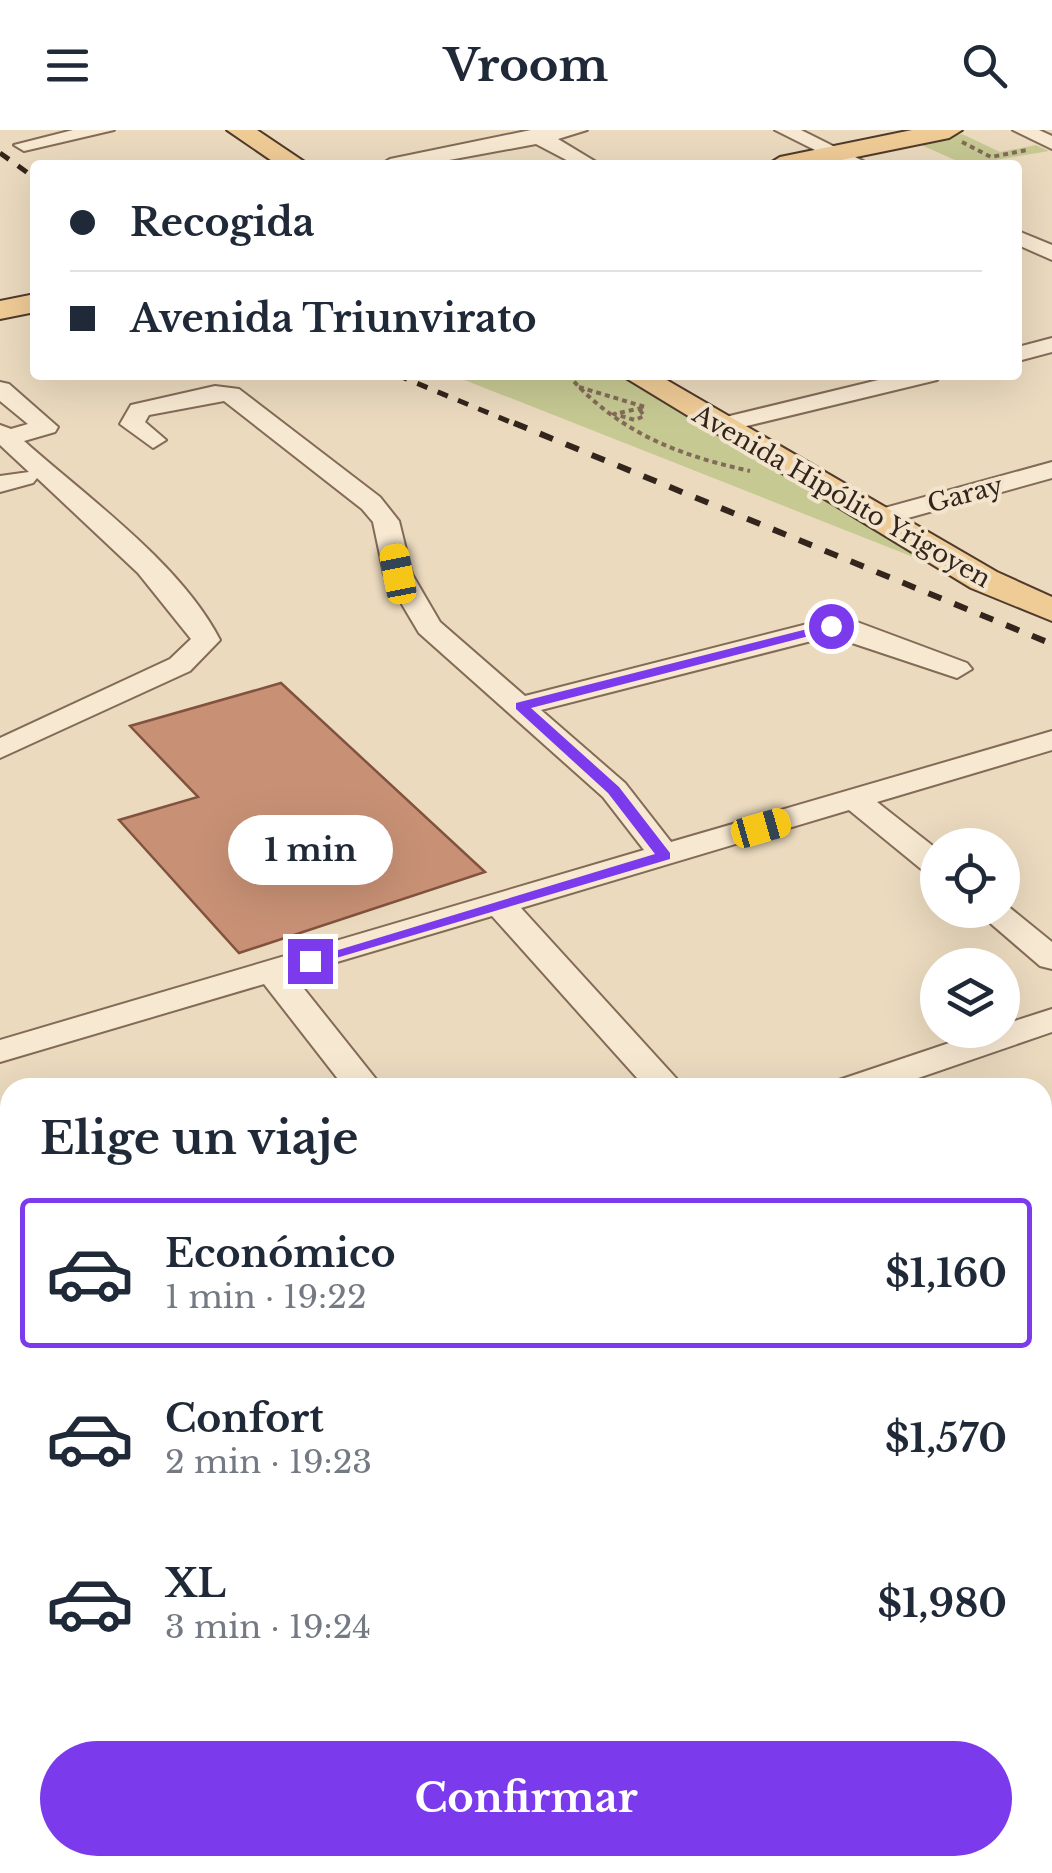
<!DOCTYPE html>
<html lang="es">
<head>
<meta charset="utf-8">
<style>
  body { margin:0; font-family:"Libre Baskerville",serif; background:#f2f2f3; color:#1f2937; height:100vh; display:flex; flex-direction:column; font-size:38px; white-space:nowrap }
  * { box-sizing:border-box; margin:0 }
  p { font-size:32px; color:#747a83 }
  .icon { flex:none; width:55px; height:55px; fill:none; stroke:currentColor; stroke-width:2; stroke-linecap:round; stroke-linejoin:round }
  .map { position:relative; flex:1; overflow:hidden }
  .details { position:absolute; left:0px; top:948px; width:1052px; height:798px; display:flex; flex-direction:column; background:#fff; border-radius:30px 30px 0 0; box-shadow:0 10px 40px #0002 }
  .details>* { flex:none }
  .banner { position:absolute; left:30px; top:30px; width:992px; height:220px; border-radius:10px; box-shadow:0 10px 40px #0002; display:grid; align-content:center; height:220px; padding:0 40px; background:#fff }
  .fabs { position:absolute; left:920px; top:698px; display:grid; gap:20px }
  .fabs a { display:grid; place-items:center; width:100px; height:100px; border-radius:50%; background:#fff; box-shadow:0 10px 40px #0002; font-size:50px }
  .end { position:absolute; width:45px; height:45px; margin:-22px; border:12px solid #7c3aed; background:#fff; box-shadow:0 0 0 5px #fff }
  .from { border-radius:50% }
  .bubble { position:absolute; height:70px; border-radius:35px; background:#fff; box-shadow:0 10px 40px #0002; font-size:32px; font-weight:700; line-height:70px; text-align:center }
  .car { position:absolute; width:30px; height:60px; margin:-30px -15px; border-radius:12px; box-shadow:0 0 8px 2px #0007; background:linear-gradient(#f5c518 24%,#345 0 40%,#f5c518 0 76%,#345 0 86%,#f5c518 0) }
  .banner b { display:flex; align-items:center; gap:35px; height:95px; font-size:38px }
  .banner b+b { border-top:2px solid #e0e1e3 }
  .banner i { width:25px; height:25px; background:#1f2937 }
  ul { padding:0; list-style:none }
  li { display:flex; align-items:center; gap:30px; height:150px; margin:0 20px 15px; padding:0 20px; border:5px solid transparent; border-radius:10px }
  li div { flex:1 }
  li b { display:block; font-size:38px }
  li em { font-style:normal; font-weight:700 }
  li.on { border-color:#7c3aed }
  li>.icon { width:90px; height:90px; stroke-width:1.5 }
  h2 { padding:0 40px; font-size:45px; line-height:120px }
  .primary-button { display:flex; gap:20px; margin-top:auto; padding:20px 40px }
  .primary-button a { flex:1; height:115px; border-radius:60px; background:#7c3aed; color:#fff; font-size:40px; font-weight:700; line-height:115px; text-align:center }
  header { display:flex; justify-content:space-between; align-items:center; height:130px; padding:0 40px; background:#fff; font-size:45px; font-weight:700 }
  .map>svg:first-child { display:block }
  .green { fill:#c7c993 }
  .building { fill:#c89175; stroke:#81533f; stroke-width:2.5 }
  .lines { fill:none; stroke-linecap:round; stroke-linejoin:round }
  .minor-casing { stroke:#836b58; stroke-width:4 }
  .major-casing { stroke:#503a2c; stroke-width:4 }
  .path { stroke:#836b58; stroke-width:4; stroke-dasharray:5 4; stroke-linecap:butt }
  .minor { fill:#f7e8d1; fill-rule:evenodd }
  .major { fill:#efcb96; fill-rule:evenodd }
  .rail-far1 { stroke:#33251c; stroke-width:5; stroke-dasharray:11 11; stroke-linecap:butt }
  .rail { stroke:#33251c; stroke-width:6; stroke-dasharray:14 14; stroke-linecap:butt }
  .route { fill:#7c3aed }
  .labels { text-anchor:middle; stroke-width:8; stroke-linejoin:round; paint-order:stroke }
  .far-street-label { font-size:25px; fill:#33251c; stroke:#f3e5cd }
</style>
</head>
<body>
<header><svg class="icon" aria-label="menu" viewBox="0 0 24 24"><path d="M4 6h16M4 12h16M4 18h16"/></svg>Vroom<svg class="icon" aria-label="search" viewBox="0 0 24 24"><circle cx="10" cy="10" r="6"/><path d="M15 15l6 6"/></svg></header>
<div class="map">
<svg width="1052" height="1743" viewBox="0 0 1052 1743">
  <rect width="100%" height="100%" fill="#ebdabe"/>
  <path class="green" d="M962,4L1000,22L1036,15L1049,21L966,35L919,14Z
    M452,245H617L936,436Z"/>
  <path class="building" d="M281,553L485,742L239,823L119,690L198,667L130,596Z"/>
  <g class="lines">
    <defs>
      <path id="minor" d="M73,0H114L24,21L14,15Z
        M531,0H587L558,9L601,35H576L536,14L422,35H380L390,29Z
        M775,0H801L871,35H845Z
        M1013,0H1039L1052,6V19Z
        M1018,101L1052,115V130L1018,115Z
        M1052,208V222L1018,231V217Z
        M899,245H941L937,250L722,302L710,295L713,290Z
        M0,252L9,254L58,297L55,302L24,311C88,368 181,434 220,510L190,541L0,628V608L170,529L191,509L138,443L37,348L33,353L0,362V346L29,342L0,315V295L11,299L28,294L0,271Z
        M215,256L239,259L380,367L399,391L412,444L440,492L525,566L831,488L857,492L967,533L972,539L957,548L831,506L541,580L625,653L671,712L1052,601V620L877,672L938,720V746L926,743L849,680L521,778L685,958H646L492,786L293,845L383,958H345L264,854L0,932V910L644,720L603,667L419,503L384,444L373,392L362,379L224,271L149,285L145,292L166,310L153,318L120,294L131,275Z
        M1052,332V348L879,396L866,388L870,382Z
        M1004,773L1052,812V839L1040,836L975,780H1002Z
        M1052,879V902L889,958H834L839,950L988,900H1002V895Z
        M10,1234V1264L0,1267V1237Z
        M1052,1267V1297L1042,1300V1270Z
        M1042,1358L1052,1361V1400L1042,1397Z
        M10,1693L12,1735L0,1739V1696Z
        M953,1735H1005L1009,1743H957Z"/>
      <path id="major" d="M227,0H257L309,35H278Z
        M912,0H962L949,8L817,35H767L780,27Z
        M35,164V182L0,189V171Z
        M621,245H658L997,442L1052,467V491L971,458Z
        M0,997L10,999V1039L0,1037Z
        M549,1735H616L619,1743H553Z"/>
    </defs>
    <use href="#minor" class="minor-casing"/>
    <use href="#major" class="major-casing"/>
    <path class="path" d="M962,12L991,27L1027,20
      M568,245C618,302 677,325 750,341
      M579,257L645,277
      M640,280L644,286L635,290L614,284L646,277"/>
    <use href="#minor" class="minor"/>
    <use href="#major" class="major"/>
    <path class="rail-far1" d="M0,23L35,48
      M397,245L520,296"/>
    <path class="rail" d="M514,293L1052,514"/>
  </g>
  <path class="route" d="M831,493L836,499L531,578L619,657L670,723V729L316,834L302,831L655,724L608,663L516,579V573Z"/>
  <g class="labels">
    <g class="far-street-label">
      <text transform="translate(965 364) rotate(-15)" y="9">Garay</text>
      <text transform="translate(842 366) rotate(30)" y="9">Avenida Hipólito Yrigoyen</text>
    </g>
  </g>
</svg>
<div class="fabs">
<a><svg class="icon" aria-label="locate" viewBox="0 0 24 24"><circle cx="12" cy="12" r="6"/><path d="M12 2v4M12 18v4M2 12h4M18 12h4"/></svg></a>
<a><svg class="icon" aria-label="layers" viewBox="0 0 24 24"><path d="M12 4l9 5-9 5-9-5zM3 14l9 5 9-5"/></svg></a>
</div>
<i class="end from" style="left:831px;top:496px"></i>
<i class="end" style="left:310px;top:831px"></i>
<div class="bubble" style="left:228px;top:685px;width:165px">1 min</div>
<i class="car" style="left:398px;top:444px;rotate:349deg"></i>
<i class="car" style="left:761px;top:698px;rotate:74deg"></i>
<div class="banner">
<b><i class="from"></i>Recogida</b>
<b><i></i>Avenida Triunvirato</b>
</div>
<section class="details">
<h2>Elige un viaje</h2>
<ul>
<li class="on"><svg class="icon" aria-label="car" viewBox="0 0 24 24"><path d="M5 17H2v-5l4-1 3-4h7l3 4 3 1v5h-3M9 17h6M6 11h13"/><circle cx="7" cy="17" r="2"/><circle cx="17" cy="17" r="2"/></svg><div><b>Económico</b><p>1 min · 19:22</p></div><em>$1,160</em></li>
<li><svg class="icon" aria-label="car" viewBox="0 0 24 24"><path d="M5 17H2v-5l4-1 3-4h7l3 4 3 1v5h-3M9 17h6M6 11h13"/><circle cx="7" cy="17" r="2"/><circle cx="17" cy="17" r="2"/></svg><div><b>Confort</b><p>2 min · 19:23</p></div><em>$1,570</em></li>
<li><svg class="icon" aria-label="car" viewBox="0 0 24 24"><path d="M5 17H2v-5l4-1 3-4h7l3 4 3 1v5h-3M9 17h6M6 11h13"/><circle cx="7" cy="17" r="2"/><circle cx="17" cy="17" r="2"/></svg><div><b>XL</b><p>3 min · 19:24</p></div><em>$1,980</em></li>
</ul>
<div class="primary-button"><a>Confirmar</a></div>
</section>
</div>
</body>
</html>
